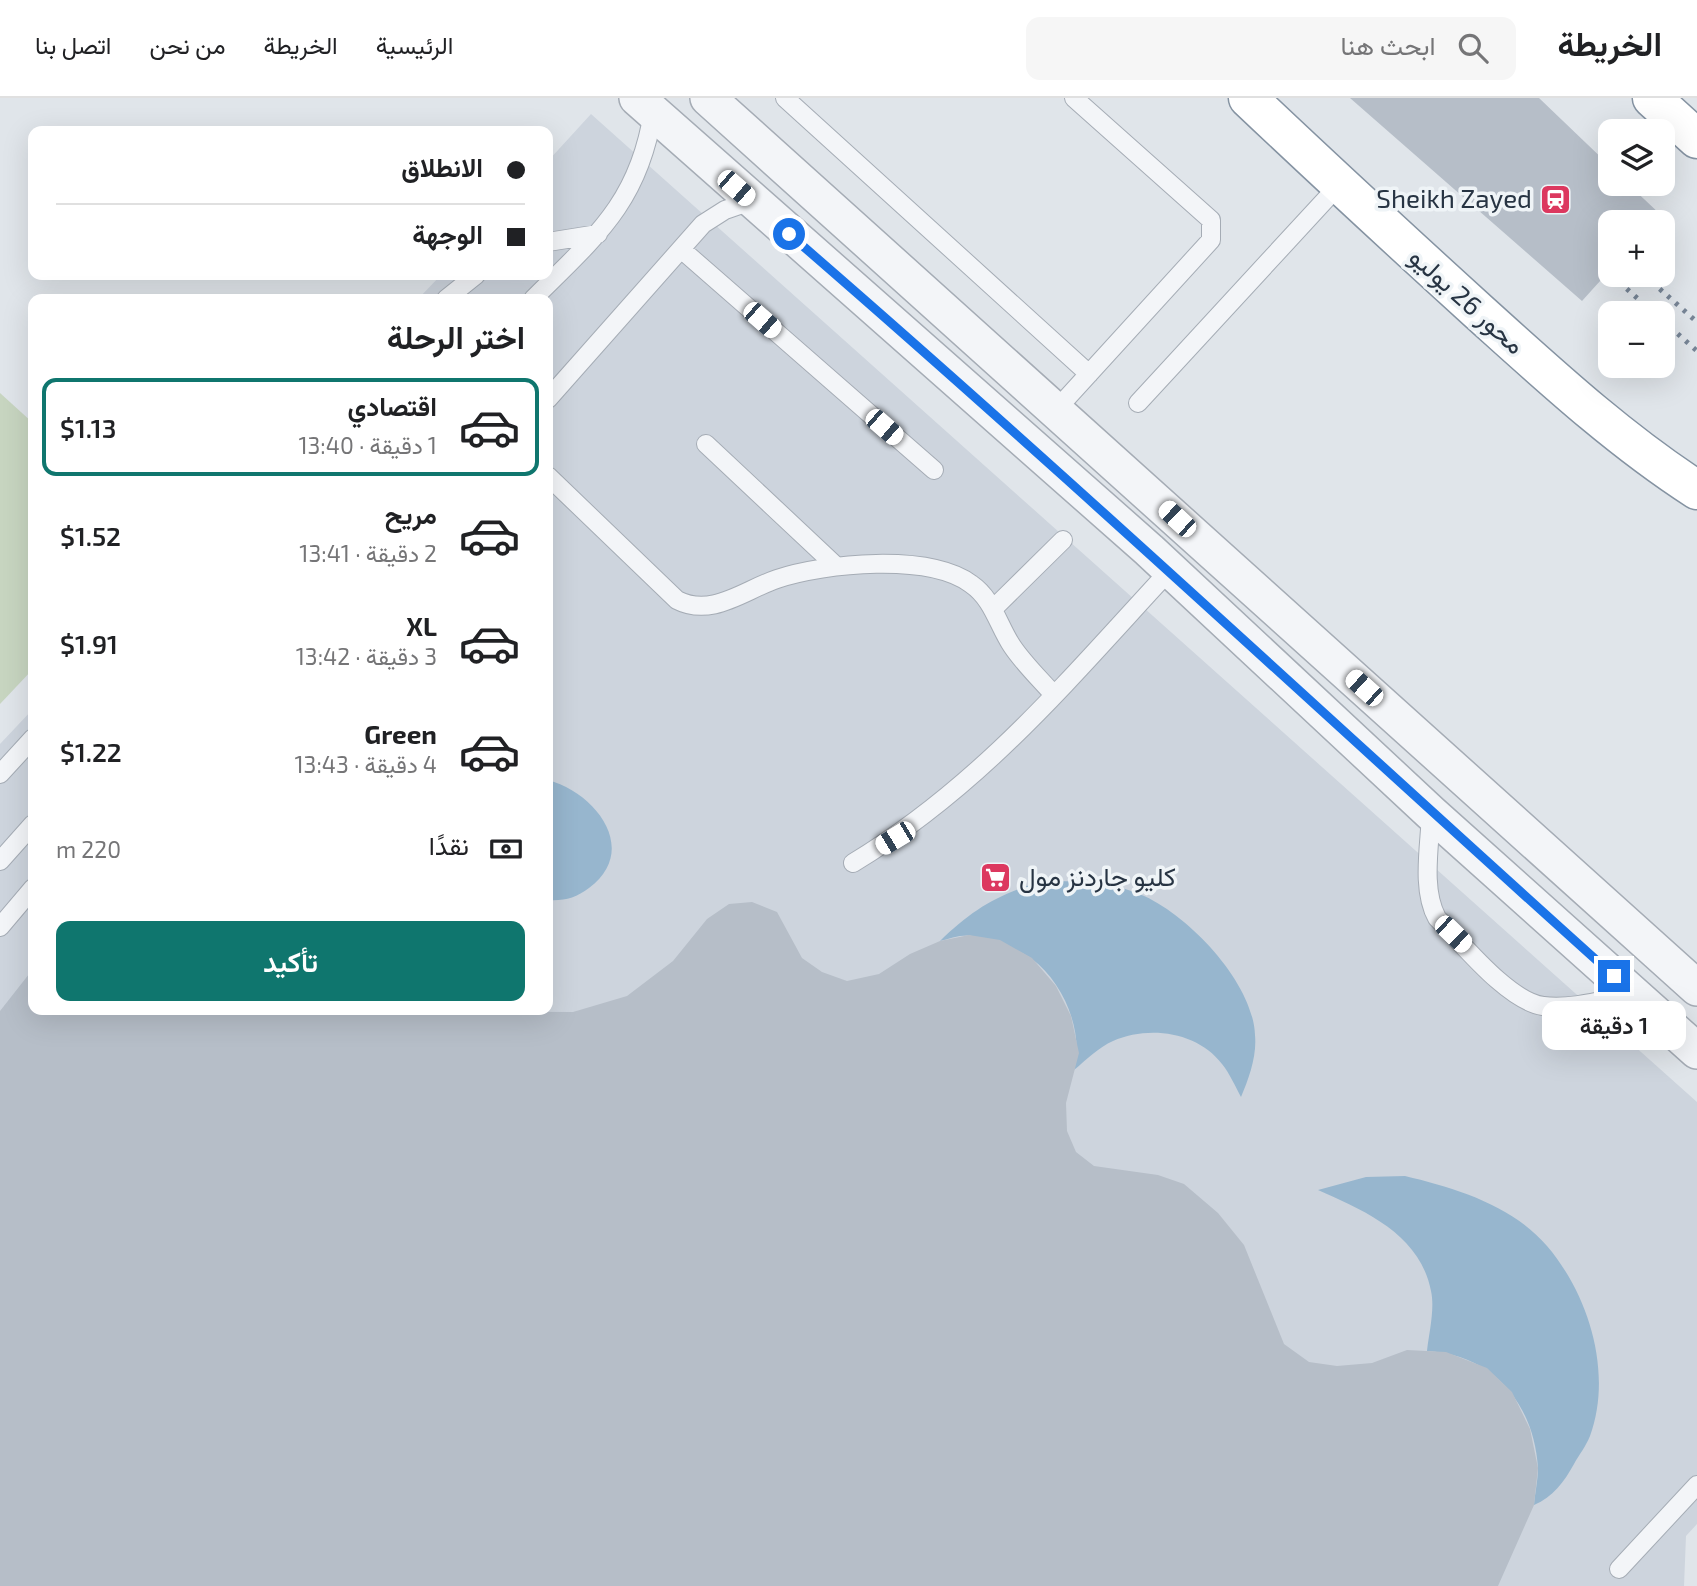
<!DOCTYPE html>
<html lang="ar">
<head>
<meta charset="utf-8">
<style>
  body { margin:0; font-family:"Exo 2",Vazirmatn,sans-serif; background:#f6f6f6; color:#202124; direction:rtl; height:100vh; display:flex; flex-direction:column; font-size:26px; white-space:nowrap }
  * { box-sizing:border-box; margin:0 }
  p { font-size:23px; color:#757577 }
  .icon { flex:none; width:38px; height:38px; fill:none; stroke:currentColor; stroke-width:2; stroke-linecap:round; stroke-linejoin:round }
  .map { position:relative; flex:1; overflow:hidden; direction:ltr }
  .side { position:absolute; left:28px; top:196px; width:525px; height:721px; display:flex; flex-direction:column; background:#fff; border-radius:14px; box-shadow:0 7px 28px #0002; direction:rtl }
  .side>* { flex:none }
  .top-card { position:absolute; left:28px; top:28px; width:525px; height:154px; border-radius:14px; box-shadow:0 7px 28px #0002; direction:rtl; display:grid; align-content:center; height:154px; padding:0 28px; background:#fff }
  .buttons { position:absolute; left:1598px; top:21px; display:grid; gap:14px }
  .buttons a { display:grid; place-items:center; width:77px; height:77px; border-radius:14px; background:#fff; box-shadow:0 7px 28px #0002; font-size:35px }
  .end { position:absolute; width:32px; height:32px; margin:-16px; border:9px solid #1a73e8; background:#fff; box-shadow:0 0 0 4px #fff }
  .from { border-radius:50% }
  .bubble { position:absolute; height:49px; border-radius:14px; background:#fff; box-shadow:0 7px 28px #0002; font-size:23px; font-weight:600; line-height:49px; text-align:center; direction:rtl }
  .car { position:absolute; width:21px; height:42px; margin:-21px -10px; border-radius:9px; box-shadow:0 0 5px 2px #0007; background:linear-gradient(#fff 24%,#345 0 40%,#fff 0 76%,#345 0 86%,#fff 0) }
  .top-card b { display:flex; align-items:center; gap:24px; height:66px; font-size:26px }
  .top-card b+b { border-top:2px solid #e0e0e0 }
  .top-card i { width:18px; height:18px; background:#202124 }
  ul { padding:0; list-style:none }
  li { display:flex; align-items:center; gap:21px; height:98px; margin:0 14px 10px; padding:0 14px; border:4px solid transparent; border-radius:14px }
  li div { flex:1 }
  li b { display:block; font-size:26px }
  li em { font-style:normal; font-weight:600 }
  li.on { border-color:#0f766e }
  li>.icon { width:63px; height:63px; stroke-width:1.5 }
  h2 { padding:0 28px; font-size:32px; line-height:84px }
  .pay { display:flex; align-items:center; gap:18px; height:77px; padding:0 28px; font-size:26px }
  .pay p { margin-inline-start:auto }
  .action { display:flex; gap:14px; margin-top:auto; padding:14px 28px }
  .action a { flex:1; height:80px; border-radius:14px; background:#0f766e; color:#fff; font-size:28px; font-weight:600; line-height:80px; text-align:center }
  header { display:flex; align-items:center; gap:42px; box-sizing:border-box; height:98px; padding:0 35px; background:#fff; border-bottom:2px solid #e0e0e0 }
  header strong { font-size:33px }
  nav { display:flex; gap:38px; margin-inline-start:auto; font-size:24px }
  .search { width:490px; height:63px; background:#f6f6f6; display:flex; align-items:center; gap:18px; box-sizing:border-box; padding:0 24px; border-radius:14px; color:#757577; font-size:26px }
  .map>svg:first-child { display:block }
  .built { fill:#cdd4dd }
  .green { fill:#c7d5c0 }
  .water { fill:#97b6ce }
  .building { fill:#b6bec8 }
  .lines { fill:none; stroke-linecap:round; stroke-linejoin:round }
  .lane-casing { stroke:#a5acb5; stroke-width:20 }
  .street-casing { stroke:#a5acb5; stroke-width:38 }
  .highway-casing { stroke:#8593a2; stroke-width:41 }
  .lane { stroke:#f3f5f8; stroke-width:18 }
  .street { stroke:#f3f5f8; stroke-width:35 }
  .highway { stroke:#fff; stroke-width:38 }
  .rail { stroke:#778596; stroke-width:5; stroke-dasharray:3.5 7; stroke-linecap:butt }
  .route { stroke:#1a73e8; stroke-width:9 }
  .labels { text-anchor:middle; stroke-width:7; stroke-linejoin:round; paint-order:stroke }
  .poi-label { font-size:26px; fill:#273443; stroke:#eff4f7; text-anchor:end }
  .street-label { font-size:26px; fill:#273443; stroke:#eff4f7 }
</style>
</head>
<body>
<header>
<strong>الخريطة</strong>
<div class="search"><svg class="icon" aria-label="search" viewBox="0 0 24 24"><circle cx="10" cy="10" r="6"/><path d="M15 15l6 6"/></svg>ابحث هنا</div>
<nav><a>الرئيسية</a><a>الخريطة</a><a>من نحن</a><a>اتصل بنا</a></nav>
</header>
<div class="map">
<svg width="1697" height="1488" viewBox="0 0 1697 1488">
  <rect width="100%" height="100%" fill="#e0e5ea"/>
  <path class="built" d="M591,16L1697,1004V1426L1686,1438L1684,1488H0V646L33,611V912H548V201H418L441,177H548V63Z"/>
  <path class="green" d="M0,295L33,325V571L0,606Z"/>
  <path class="water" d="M548,682C596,695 640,752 589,790C576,800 564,803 548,802Z
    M1042,783C1074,783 1106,783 1137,795C1185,813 1253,883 1255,937C1257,958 1249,980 1241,999C1235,988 1230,976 1222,966C1198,934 1149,927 1113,943C1099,949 1086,962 1074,972C1084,934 1064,885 1032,861C1023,853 985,841 972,838C962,836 949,841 940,843C973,811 997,797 1042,783Z
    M1405,1078C1455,1090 1512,1107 1547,1148C1589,1197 1613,1275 1590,1338C1586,1348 1579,1357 1574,1366C1564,1384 1553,1399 1534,1407C1535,1395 1538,1382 1538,1370C1534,1305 1492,1256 1427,1253C1429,1235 1435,1211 1431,1193C1420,1136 1365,1113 1318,1092L1366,1079Z"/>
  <path class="building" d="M1350,0H1539L1610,68V86H1628L1661,117L1654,124H1610V172L1582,203Z
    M752,804L777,814L802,860L822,874L847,883L879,876L910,856L940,843L969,837L1000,842L1032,860L1056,888L1071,918L1079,955L1066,1005L1067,1033L1076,1054L1094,1068L1158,1077L1184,1086L1218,1115L1244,1147L1284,1246L1309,1264L1337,1268L1372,1265L1407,1252L1446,1254L1487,1270L1512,1294L1530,1331L1538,1370L1534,1407L1498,1488H0V913L33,871V912L573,914L627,898L673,863L707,821L729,806Z"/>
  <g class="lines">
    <defs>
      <path id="lane" d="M785,0L1089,276
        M548,144L598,136
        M681,151L934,372
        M446,201L476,177
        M533,201C594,140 639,105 653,14
        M548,301L703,126L725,112L751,103
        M1138,305L1339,87
        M1055,313L1211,142V122L1074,0
        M706,346L836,468
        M548,378L677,502C712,520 744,492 777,481C825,465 929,455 971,486C993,501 998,527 1012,548C1024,566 1040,581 1054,597
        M993,511L1063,442
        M0,676L33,640
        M1431,715C1430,747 1421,791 1437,820C1462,845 1508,903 1543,908C1572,912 1606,901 1634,896
        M0,763L33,726
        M853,765C982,687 1069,581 1170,472
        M0,829L33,790
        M1619,1471L1697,1387"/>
      <path id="street" d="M637,0L1149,452L1431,715L1697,953
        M708,0L1697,890"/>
      <path id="highway" d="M1248,0C1324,72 1401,143 1479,214C1549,277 1618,341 1697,392
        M1652,0L1697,41"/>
    </defs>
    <use href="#lane" class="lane-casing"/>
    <use href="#street" class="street-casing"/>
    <use href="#highway" class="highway-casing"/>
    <use href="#lane" class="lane"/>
    <use href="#street" class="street"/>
    <use href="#highway" class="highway"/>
    <path class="rail" d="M1611,177L1654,215
      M1644,177L1697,224
      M1662,222L1697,253"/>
  </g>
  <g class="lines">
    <path class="route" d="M789,136C1069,378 1339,631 1614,878"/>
  </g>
  <defs>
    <symbol id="station-square" viewBox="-11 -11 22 22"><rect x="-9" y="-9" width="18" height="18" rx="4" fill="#dc385f" stroke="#eff4f7"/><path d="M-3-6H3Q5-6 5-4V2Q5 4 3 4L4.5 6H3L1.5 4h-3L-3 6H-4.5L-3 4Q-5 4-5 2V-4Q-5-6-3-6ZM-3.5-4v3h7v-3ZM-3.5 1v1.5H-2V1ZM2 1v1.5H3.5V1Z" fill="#fff"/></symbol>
    <symbol id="supermarket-square" viewBox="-11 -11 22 22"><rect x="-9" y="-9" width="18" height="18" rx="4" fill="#dc385f" stroke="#eff4f7"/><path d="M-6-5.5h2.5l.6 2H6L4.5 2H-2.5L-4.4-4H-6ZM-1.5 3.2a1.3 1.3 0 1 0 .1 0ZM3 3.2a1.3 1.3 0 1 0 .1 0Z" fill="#fff"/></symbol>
  </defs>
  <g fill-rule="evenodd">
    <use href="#station-square" x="1538" y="84" width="35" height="35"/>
    <use href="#supermarket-square" x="978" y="762" width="35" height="35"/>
  </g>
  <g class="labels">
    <g class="poi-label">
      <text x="1532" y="110">Sheikh Zayed</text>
      <text x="1019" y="788" text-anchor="start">كليو جاردنز مول</text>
    </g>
    <g class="street-label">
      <text transform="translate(1467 203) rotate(42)" y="9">محور 26 يوليو</text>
    </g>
  </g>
</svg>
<div class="buttons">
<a><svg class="icon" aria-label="layers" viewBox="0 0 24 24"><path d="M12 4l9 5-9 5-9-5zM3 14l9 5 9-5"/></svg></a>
<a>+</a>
<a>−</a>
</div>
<i class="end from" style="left:789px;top:136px"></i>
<i class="end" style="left:1614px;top:878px"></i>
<div class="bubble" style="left:1542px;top:903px;width:144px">1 دقيقة</div>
<i class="car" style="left:736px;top:90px;rotate:131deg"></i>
<i class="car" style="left:762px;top:222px;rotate:131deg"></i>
<i class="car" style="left:884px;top:329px;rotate:131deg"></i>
<i class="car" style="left:1177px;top:421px;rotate:313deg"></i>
<i class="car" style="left:1364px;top:590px;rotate:312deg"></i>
<i class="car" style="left:895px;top:740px;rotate:239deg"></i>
<i class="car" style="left:1453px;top:836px;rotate:134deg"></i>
<div class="top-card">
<b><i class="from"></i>الانطلاق</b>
<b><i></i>الوجهة</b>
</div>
<section class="side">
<h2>اختر الرحلة</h2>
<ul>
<li class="on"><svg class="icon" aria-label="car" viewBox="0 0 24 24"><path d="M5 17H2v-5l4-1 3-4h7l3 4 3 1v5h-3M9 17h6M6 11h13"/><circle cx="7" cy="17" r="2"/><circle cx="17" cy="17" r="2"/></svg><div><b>اقتصادي</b><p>1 دقيقة · 13:40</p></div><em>$1.13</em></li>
<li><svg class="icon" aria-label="car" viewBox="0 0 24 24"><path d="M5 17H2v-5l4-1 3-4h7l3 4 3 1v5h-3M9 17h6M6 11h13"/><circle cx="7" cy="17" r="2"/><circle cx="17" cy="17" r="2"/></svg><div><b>مريح</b><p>2 دقيقة · 13:41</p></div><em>$1.52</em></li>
<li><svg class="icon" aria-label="car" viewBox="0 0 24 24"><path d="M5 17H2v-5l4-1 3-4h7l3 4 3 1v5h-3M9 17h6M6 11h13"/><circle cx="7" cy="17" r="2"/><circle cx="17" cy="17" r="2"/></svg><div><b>XL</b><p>3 دقيقة · 13:42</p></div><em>$1.91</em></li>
<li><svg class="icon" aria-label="car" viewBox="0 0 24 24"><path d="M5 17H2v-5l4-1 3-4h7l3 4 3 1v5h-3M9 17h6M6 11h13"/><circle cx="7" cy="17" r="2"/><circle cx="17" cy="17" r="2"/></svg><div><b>Green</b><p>4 دقيقة · 13:43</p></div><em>$1.22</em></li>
</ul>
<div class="pay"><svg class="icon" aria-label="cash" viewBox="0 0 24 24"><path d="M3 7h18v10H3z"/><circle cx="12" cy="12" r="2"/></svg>نقدًا<p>220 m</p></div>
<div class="action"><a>تأكيد</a></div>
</section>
</div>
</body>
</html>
